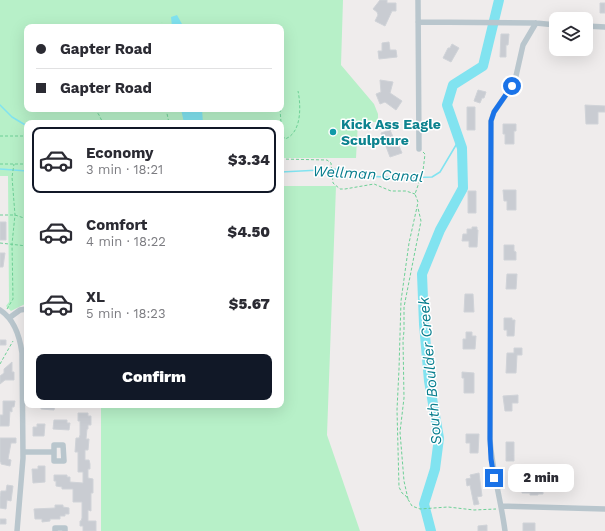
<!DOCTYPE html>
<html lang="en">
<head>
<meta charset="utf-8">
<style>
  body { margin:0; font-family:"Work Sans",sans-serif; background:#f7f7f7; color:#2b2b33; height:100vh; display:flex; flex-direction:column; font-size:15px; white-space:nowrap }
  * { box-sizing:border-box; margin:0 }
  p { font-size:13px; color:#7c7c81 }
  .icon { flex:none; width:22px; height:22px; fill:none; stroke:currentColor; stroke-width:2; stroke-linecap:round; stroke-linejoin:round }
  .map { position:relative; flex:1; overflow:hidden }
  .sheet { position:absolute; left:24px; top:120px; width:260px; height:288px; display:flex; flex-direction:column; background:#fff; border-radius:8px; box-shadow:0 4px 16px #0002 }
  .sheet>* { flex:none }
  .top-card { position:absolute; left:24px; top:24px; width:260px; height:88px; border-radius:8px; box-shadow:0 4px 16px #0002; display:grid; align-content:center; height:88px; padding:0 12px; background:#fff }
  .fabs { position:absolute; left:549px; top:12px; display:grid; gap:8px }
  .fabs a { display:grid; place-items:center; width:44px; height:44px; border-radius:8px; background:#fff; box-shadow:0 4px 16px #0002; font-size:20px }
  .end { position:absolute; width:18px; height:18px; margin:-9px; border:5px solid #1a73e8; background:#fff; box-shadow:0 0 0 2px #fff }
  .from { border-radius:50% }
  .bubble { position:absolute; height:28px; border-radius:8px; background:#fff; box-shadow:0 4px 16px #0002; font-size:13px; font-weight:800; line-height:28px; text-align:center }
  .top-card b { display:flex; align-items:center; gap:14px; height:38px; font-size:15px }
  .top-card b+b { border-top:1px solid #e1e1e2 }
  .top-card i { width:10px; height:10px; background:#2b2b33 }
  ul { padding:7px 0 0; list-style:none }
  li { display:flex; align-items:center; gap:12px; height:66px; margin:0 8px 6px; padding:0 4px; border:2px solid transparent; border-radius:8px }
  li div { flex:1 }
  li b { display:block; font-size:15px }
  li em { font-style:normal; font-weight:800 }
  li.current { border-color:#111827 }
  li>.icon { width:36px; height:36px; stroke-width:1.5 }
  .action { display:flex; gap:8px; margin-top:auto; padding:8px 12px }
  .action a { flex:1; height:46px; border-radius:8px; background:#111827; color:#fff; font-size:16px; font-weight:800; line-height:46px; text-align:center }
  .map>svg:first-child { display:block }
  .green { fill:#b7f0c8; fill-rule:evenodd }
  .water { fill:#81e3f0 }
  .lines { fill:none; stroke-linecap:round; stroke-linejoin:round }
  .stream { stroke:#81e3f0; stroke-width:1.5 }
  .river { stroke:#81e3f0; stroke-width:10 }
  .building { fill:#c9ccd2; stroke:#d0d3d8 }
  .path { stroke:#6dd096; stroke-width:1; stroke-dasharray:3 2; stroke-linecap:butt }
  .minor { stroke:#b9c6cd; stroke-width:5.5 }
  .route { stroke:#1a73e8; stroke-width:5 }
  .culture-dot { fill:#0f9aa8; stroke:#fff; stroke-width:1.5 }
  .labels { text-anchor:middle; stroke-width:3; stroke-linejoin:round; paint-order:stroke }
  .culture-label { font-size:14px; font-weight:bold; fill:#0d838f; stroke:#fff; text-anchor:start }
  .water-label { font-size:15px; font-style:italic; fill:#077d8d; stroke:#fff }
</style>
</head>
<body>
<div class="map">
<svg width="605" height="531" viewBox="0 0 605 531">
  <rect width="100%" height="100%" fill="#efecec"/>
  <path class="green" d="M0,0H343L341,65L374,104L378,114V122H358L356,158H281V123H27V303L11,311L6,306L9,302L8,176H0ZM27,27H281V109H27Z
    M281,186H336L327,435L360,531H101V405H281Z"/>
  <path class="water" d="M177,15L182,24L181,27H172L171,17Z
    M181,109H202L203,123H184Z"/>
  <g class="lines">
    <path class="stream" d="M0,105L12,117L27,126
      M0,169L27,171
      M281,172L340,169L367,176L400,178L432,177L440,172L459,140"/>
    <path class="river" d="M431,531L424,504L435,469L439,438L429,381L424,324L422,274L440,230L463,188L462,148L447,105L453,85L483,66L499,0"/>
  </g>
  <path class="building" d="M380,0H387V3H396V11H392L385,26L375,21L378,15L377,12L373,9Z
    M600,3H605V13H600Z
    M501,34H509L508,45H506V57H500Z
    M389,42L390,50H396L397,57L379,59L378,51H382V43Z
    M452,44L459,48L451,62L443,58L448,48H450Z
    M380,80L393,82L390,93L402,101L396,110L385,102L380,104L376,94L381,92Z
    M478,90L486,92L484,98H482L480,103L474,101Z
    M585,105L605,106V112H598V124H586Z
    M467,107H475V130H467Z
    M503,124H516V131H514V144H505V134H503Z
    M390,130L397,146H399L402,153L390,157L381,133Z
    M503,190H516V210H507V201H504Z
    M468,191H476V213H468Z
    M0,222H6V240H0Z
    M472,227H477V230H478L477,247H469V241H462L463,234H467V229H472Z
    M504,245H514V251L516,252V260H504Z
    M0,253H5L3,267H0Z
    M507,274H517L516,289H506Z
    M465,294H473L474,312H464Z
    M504,318H512V320H515L514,336H507V330H504Z
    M466,332H472V336H476L475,349H463V339H466Z
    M0,340H6V345H0Z
    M514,348H522V355H517L516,373H506L507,353H514Z
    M12,362V372H14V380H5L0,384V376L4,373V369Z
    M462,372L474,373V393H464V378H462Z
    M518,395V403H512V411H505L503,396Z
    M3,401H15L14,407H12V412L10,411L9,426H0V415H3Z
    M41,405H55L54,410L41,409Z
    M78,413H88V416H91V425H88V429H87L86,439H89L88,450H85V460H89L90,464V469H88V478L93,479V493H91V511L88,510V521H96V531H83V526H80V521H81L82,518V502H73V489H62V487L56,486V481H54V475H67V477H70V482L83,483V472H78V452H75L76,438H79L80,435V421H78Z
    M54,420H67V423H70L69,430L53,429Z
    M37,424H45L44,436H33V427H37Z
    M466,434H479L478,453H470V443H466Z
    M0,438H16V443H11L8,459L11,460L10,466L1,464V462H0Z
    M506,442H514V461H506Z
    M38,466H45V482L33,483L32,469H38Z
    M479,473L482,496L477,497L479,504L474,505L470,485L467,486L466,479L471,478L470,475Z
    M551,483V489H543V494H538V495H530V493H522V486H527V484Z
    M7,485L13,486L11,501L7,500L6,509L0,508V497L1,491H6Z
    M55,505H63V507L69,508V514H65V516H60V519H50V521L42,522V519H35L34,509L55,508Z
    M0,519H6V524H0Z
    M523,523H535V531H523Z
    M487,525V531H478V526Z"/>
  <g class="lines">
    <path class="path" d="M161,27L162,22
      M95,109L99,115L103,123
      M166,109L169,123
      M280,109L281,123
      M116,123L118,120
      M281,126L283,136L285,139C302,133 301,105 298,91
      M0,136H27
      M423,152L425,154L423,171L415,194L418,202L417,207L409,243L401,301L399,369L397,410L399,487L402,493L406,496L412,506L420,509L448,507L474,510L496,509
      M281,159L327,160L331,163L333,183L340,189H345L374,184L391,191H406L415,194
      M0,164H27
      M0,215H15L27,219
      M0,243L27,246
      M7,309L13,299L12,244L15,215L12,177L14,164
      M0,364L13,341
      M408,499L404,481L400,432L404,398L403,340L404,331V307L421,221L418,208"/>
    <path class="minor" d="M418,0L419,149
      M418,22L536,23L556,25
      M586,26L605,27
      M0,310C14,319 20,338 22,353L23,458L17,531
      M9,318L20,310L27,309
      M54,445H63L64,461H54Z
      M23,452H53
      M501,506L605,509
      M55,531V528H65V531
      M505,531C501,500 492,471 490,439L491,121L494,112L512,86L516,76L523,45L536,23"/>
  </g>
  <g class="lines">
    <path class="route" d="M494,478L491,459L490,439L491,121L494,112L512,86"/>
  </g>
  <circle class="culture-dot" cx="333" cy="132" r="4"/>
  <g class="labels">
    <g class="culture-label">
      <text x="341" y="129">Kick Ass Eagle<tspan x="341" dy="16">Sculpture</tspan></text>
    </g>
    <g class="water-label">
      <text transform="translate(368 174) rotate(3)" y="5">Wellman Canal</text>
      <text transform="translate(430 371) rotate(-95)" y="5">South Boulder Creek</text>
    </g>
  </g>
</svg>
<div class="fabs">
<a><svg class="icon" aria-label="layers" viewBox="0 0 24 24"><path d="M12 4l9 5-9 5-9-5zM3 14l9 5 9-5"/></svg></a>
</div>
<i class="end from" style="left:512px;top:86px"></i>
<i class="end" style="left:494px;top:478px"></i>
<div class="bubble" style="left:508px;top:464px;width:66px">2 min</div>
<div class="top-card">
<b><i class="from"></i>Gapter Road</b>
<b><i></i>Gapter Road</b>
</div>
<section class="sheet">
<ul>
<li class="current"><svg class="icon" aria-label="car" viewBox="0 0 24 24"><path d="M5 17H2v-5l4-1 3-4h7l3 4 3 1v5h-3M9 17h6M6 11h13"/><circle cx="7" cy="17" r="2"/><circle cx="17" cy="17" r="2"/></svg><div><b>Economy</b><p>3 min · 18:21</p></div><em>$3.34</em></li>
<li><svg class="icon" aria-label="car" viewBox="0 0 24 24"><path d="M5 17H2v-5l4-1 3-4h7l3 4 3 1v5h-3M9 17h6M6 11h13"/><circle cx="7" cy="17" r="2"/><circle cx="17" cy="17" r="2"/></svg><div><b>Comfort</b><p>4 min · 18:22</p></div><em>$4.50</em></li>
<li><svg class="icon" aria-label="car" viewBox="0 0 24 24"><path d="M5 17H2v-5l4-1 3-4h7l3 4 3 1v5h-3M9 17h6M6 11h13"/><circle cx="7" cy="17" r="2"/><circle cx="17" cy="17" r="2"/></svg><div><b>XL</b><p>5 min · 18:23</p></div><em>$5.67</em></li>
</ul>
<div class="action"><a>Confirm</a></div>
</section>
</div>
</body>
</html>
